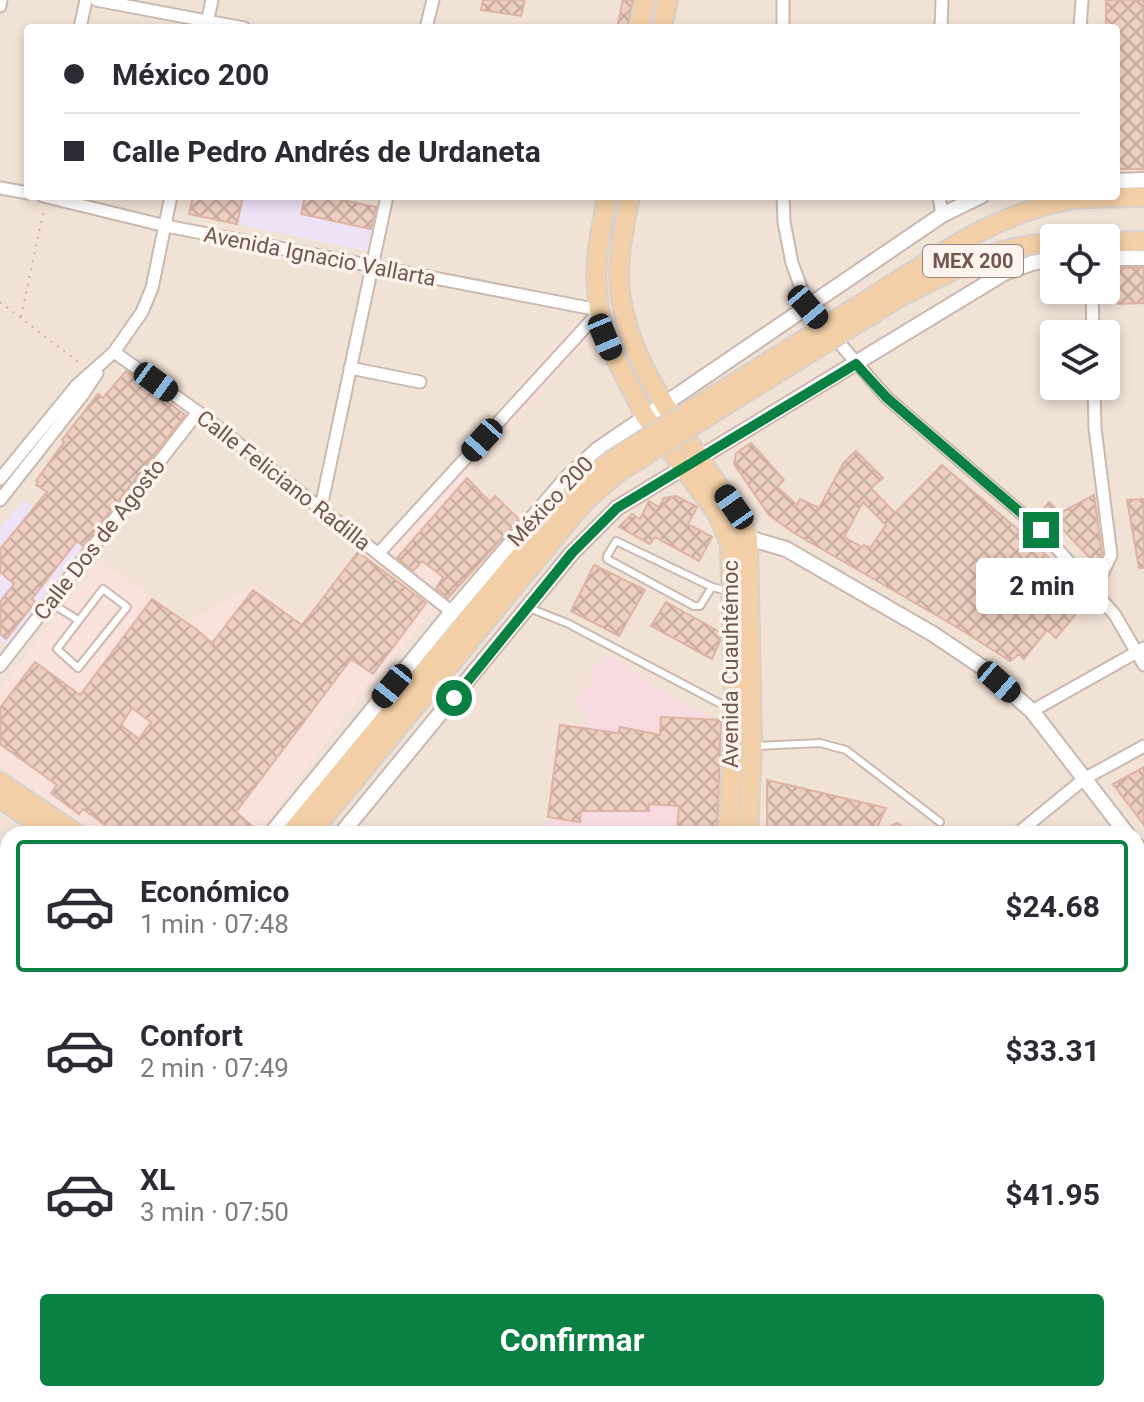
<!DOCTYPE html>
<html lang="es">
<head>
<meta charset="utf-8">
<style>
  body { margin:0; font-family:Roboto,sans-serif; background:#f2f2f3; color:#2b2b33; height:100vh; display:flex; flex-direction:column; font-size:30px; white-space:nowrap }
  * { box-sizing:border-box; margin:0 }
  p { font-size:26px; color:#7c7c81 }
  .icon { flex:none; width:44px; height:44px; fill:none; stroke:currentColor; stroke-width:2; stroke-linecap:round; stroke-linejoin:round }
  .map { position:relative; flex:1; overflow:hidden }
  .side { position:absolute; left:0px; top:826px; width:1144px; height:576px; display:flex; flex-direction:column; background:#fff; border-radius:24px 24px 0 0; box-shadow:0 4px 12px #0003 }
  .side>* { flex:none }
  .guide { position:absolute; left:24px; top:24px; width:1096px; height:176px; border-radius:8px; box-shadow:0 4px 12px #0003; display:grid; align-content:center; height:176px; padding:0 40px; background:#fff }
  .buttons { position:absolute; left:1040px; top:224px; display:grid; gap:16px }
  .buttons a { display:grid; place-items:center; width:80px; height:80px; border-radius:8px; background:#fff; box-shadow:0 4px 12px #0003; font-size:40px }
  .end { position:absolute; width:36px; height:36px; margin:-18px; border:10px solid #0b8043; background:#fff; box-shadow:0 0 0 4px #fff }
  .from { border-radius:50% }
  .bubble { position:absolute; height:56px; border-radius:8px; background:#fff; box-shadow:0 4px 12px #0003; font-size:26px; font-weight:700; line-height:56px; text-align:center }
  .car { position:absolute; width:24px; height:48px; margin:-24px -12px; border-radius:10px; box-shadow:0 0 6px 2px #0007; background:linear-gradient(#222 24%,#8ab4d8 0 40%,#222 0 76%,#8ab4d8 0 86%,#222 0) }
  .guide b { display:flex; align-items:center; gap:28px; height:76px; font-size:30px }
  .guide b+b { border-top:2px solid #e1e1e2 }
  .guide i { width:20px; height:20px; background:#2b2b33 }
  ul { padding:14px 0 0; list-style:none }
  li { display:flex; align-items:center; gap:24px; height:132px; margin:0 16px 12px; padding:0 24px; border:4px solid transparent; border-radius:8px }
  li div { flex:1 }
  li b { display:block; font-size:30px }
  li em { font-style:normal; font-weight:700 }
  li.active { border-color:#0b8043 }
  li>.icon { width:72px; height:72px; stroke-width:1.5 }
  .action { display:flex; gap:16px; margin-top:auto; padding:16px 40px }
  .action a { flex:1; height:92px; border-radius:8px; background:#0b8043; color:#fff; font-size:32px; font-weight:700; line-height:92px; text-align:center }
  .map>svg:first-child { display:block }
  .residential { fill:#f1e2d6; fill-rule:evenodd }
  .commercial { fill:#f9e2dc }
  .education { fill:#eee3f6 }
  .medical { fill:#f7dbe0 }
  .park { fill:url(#park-dots) }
  .building { fill:url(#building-cross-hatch); stroke:#ddb4a3; stroke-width:2; fill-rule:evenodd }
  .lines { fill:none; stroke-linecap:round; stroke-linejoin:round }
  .service-casing { stroke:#cbb8ae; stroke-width:10 }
  .minor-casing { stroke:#cbb8ae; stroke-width:15 }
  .tertiary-casing { stroke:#cbb8ae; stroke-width:18 }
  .primary-casing { stroke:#d7d0cd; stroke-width:22 }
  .path { stroke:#d1b2a4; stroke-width:2; stroke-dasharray:2 6; stroke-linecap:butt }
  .service { stroke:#fff; stroke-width:6 }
  .minor { stroke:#fff; stroke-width:11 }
  .tertiary { stroke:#fff; stroke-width:14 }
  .primary { stroke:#f2cfa6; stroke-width:18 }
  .primary-bridge-casing { stroke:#d7d0cd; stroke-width:22; stroke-linecap:butt }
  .primary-bridge { stroke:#f2cfa6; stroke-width:18 }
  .route { stroke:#0b8043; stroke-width:10 }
  .labels { text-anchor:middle; stroke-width:7; stroke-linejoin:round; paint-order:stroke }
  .shield { fill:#fdf5ed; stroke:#9b867e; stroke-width:2 }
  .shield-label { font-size:20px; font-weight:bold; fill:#71574e }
  .street-label { font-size:22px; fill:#71574e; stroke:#fdf5ed }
</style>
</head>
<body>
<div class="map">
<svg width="1144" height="1402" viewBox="0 0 1144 1402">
  <defs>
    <pattern id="park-dots" width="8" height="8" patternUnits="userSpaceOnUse" patternTransform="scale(2)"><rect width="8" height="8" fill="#d6e6c6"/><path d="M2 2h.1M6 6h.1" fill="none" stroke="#b2bda3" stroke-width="1.8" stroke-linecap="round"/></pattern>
    <pattern id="building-cross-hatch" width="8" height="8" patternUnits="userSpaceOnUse" patternTransform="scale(2)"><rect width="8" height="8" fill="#edcfc1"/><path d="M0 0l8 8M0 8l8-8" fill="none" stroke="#c4ab9f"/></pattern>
  </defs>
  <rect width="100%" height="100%" fill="#faf1e7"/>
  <path class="residential" d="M0,0H1144V1402H0ZM28,28H1116V196H28ZM1054,238H1106V290H1054ZM1054,334H1106V386H1054ZM8,834H1136V1394H8Z"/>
  <path class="commercial" d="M577,320L590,336L469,474L490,499L495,495L527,522L452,608L394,561L397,557L384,544Z
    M361,546L436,608L367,687L257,834H98L0,767V689L100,560L175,614L172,620L187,623L253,585L302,620Z"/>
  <path class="education" d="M193,196H323L381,208L371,252L189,214Z
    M23,500L83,546L7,645L0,639V529Z"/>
  <path class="medical" d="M606,655L632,667L631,670L686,706L715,719L731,721L725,834H616L545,828L560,720L586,728L588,715L573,704L595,680L589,673Z"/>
  <path class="park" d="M24,1394H145L140,1402H18Z"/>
  <path class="building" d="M483,0H525L521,16L481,10Z
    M623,0H633L627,28H617Z
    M1106,0H1144V169H1116V28H1106Z
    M193,196H243L237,224L189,214Z
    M305,196H323L376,207L371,229L301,214Z
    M1111,268H1144V303L1118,304V296H1115L1112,287Z
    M126,371L185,415L83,546L77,541L32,599L35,602L6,639L0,634V602L14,584L0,572V549L47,492L36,485L38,482L36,481L64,442L62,440L98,394L103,398Z
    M751,443L784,480L777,487L797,505L800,499L819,508L844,462L856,451L883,478L871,488L895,513L942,465L1035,544L1089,598L1056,638L1047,630L1024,659L1019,654L1010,661L960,629L794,533L769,515L734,464L736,453ZM863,502L886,525L870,548L864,545L862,547L844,537Z
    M467,478L490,502L495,496L519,519L448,598L436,588L443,577L422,561L413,571L397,558Z
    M1094,495L1102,554L1096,564L1043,509L1049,502L1060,513Z
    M676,496L697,507L688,524L712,537L699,561L655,537L650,544L619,527L632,514L640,519L649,501L659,507L664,498Z
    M1144,499V568H1139L1127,500Z
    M358,552L426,603L373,674L351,659L236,812L261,834H117L83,809L79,814L51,793L57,785L0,744V708L35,662L80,695L152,599L196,629L212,643L253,590L302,625ZM132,708L151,722L139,739L121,725Z
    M594,565L645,590L619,636L571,611Z
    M666,602L720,632V641L712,659L651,626Z
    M661,717L721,720L717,834L677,832L679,806L649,804V811H581L580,822L548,817L560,725L618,733L620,727L660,735Z
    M1144,767V825L1113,784Z
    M767,780L886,808L874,834H767Z
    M897,823L914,834H876Z"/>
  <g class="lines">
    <defs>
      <path id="service" d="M712,587L700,606H694L607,559V556L616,541L712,587L728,591
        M103,589L127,607L78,668L57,649Z
        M51,603L78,620
        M529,608L567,623L719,703L730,705
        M756,746L820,743L846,750L940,822
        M0,900L8,905
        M0,990L8,977
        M0,1025L8,1031"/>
      <path id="minor" d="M96,0L244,28
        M0,6L1,0
        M206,27L212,0
        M80,28L86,0
        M426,28L433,0
        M783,28V0
        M941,28L942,0
        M1080,28L1082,0
        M0,188L28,193
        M43,196L166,226L599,310
        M783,196L784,222L792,263L808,307L887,398L1041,530L1115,615L1144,665
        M939,196L942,215
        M1092,290L1093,334
        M114,352L198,412L452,612
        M350,368L420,382
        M0,479L77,385L114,352L142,312L152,288L171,196
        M0,500L84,393L97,373
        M321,507L387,196
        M378,554L600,311
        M1082,575L1103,572L1111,555L1095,428L1094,386
        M0,666L198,412
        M1032,711L1144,648
        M1017,834L1084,779L1144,746
        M0,1073L8,1078
        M1136,1178L1144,1179
        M1136,1268L1139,1292L1136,1306
        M0,1378L8,1367
        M0,1391L8,1381
        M842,1394L843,1402
        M960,1394L969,1402
        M1105,1394L1113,1402
        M178,1402L182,1394
        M264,1402L269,1394
        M421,1402L422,1394
        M516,1402L517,1394"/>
      <path id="tertiary" d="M1116,181L1144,180
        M1106,258H1144
        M748,538L786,549L933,634L982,667L1032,711L1127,834
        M271,834L452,612L567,478L597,450L942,215L981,196
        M341,834L572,553L617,508L1004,273L1032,263L1054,259
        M1136,845L1144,855
        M0,1129L8,1121"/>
      <path id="primary" d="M639,28L645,0
        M662,28L668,0
        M607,196L598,248L596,278L599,310L605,337L645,416L718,515L730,543L734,705L729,834
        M630,196C625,222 619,249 619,275C620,343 664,405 700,459C717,486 738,508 748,538L752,746L748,834
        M1106,242L1144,241
        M888,287C946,250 1001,212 1070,200C1094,196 1120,198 1144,197
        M898,298C947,273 997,244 1054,243
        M0,782L77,834
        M0,798L52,834
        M290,834L573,492
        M310,834L584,502
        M0,1149L8,1141
        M0,1173L8,1163
        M605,1394L609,1402
        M741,1394V1402
        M753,1394L754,1402"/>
    </defs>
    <use href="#service" class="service-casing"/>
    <use href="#minor" class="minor-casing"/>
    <use href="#tertiary" class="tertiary-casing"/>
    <use href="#primary" class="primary-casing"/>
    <path class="path" d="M0,302L82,365
      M21,317L44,209
      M528,1398L536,1394"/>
    <use href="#service" class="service"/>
    <use href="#minor" class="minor"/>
    <use href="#tertiary" class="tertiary"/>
    <use href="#primary" class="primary"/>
    <defs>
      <path id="primary-bridge" d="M573,492L613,459L888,287
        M584,502L620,471L898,298"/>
    </defs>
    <use href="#primary-bridge" class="primary-bridge-casing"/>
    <use href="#primary-bridge" class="primary-bridge"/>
  </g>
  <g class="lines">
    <path class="route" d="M454,698L572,553L617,508L856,364L887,398L1041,530"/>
  </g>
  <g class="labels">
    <rect class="shield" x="923" y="245" width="100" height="32" rx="6"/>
    <g class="shield-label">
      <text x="973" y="268">MEX 200</text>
    </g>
    <g class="street-label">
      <text transform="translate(320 256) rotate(11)" y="8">Avenida Ignacio Vallarta</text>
      <text transform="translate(284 480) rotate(38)" y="8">Calle Feliciano Radilla</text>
      <text transform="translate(550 501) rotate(-47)" y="8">México 200</text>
      <text transform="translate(99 539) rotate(-52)" y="8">Calle Dos de Agosto</text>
      <text transform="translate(730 664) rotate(-90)" y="8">Avenida Cuauhtémoc</text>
    </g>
  </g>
</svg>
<div class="buttons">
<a><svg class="icon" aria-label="locate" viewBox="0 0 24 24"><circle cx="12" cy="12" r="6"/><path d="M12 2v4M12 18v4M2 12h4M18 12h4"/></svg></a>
<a><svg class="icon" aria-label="layers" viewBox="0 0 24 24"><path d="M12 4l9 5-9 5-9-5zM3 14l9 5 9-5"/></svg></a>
</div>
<i class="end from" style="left:454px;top:698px"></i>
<i class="end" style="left:1041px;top:530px"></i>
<div class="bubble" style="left:976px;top:558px;width:132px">2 min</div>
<i class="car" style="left:808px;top:307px;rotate:140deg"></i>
<i class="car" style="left:605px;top:337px;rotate:157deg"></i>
<i class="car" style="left:156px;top:382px;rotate:126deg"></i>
<i class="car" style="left:482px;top:440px;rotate:222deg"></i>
<i class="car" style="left:734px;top:507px;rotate:325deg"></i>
<i class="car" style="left:999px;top:682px;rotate:131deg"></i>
<i class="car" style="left:392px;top:686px;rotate:219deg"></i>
<div class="guide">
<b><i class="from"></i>México 200</b>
<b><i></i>Calle Pedro Andrés de Urdaneta</b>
</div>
<section class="side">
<ul>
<li class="active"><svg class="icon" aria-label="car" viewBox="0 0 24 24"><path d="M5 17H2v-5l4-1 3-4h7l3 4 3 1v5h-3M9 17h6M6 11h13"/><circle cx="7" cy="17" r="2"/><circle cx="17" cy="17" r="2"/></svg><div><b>Económico</b><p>1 min · 07:48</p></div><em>$24.68</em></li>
<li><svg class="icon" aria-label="car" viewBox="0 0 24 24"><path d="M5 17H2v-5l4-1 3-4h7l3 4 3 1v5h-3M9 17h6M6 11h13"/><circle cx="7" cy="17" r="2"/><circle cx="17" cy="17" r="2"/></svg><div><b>Confort</b><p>2 min · 07:49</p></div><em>$33.31</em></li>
<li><svg class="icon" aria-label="car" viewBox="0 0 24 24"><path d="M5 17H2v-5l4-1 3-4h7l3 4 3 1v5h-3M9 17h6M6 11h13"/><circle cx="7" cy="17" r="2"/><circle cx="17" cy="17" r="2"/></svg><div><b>XL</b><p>3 min · 07:50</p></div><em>$41.95</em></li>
</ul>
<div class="action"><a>Confirmar</a></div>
</section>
</div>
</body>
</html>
